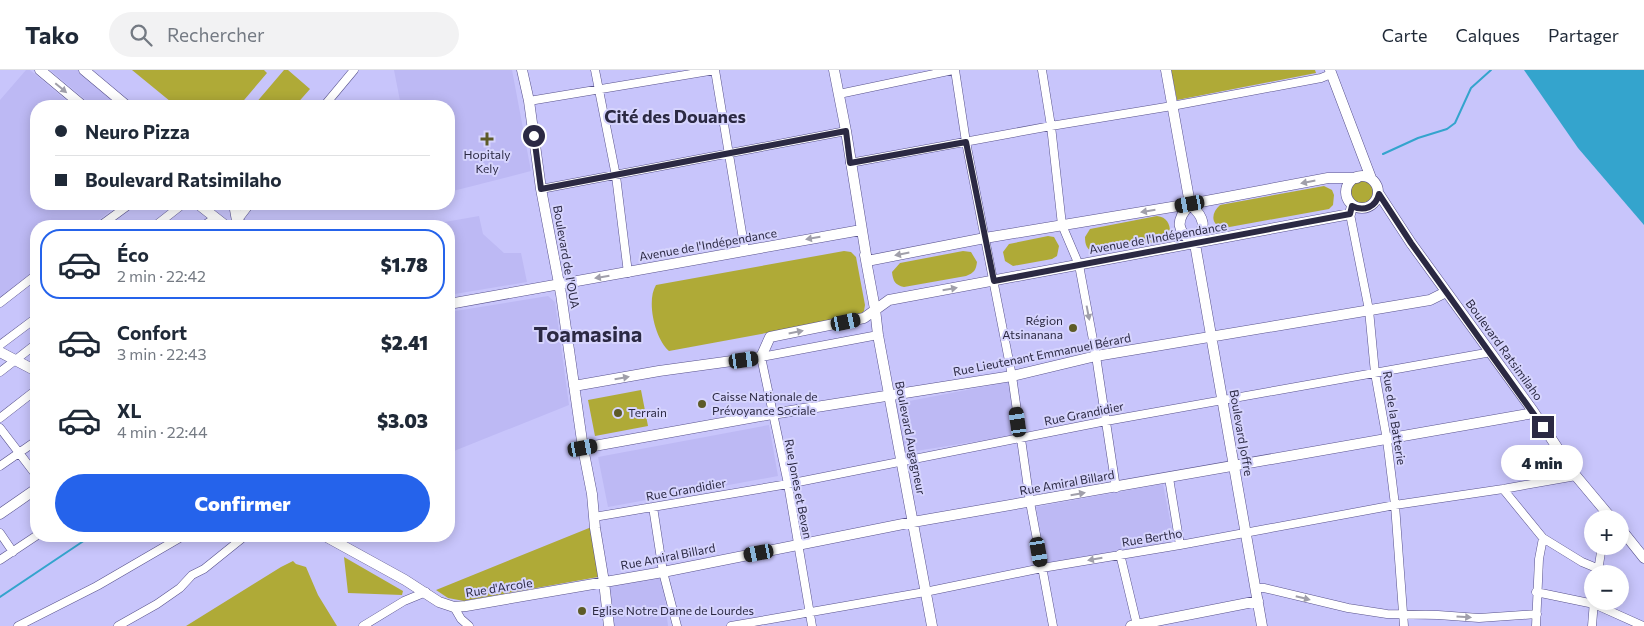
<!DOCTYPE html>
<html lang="fr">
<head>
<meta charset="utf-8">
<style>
  body { margin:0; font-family:Commissioner,sans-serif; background:#f2f2f3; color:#1f2937; height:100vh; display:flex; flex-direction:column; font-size:19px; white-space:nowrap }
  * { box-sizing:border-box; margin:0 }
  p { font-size:16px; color:#747a83 }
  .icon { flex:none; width:28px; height:28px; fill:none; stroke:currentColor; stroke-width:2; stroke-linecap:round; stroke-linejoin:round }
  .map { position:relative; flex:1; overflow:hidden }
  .drawer { position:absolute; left:30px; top:150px; width:425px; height:322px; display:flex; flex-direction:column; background:#fff; border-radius:20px; box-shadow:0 2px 12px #0003 }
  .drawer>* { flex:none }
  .banner { position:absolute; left:30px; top:30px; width:425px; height:110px; border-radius:20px; box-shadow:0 2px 12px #0003; display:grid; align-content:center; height:110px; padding:0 25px; background:#fff }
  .controls { position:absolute; left:1584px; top:440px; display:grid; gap:10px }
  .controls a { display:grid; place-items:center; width:45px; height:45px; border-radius:50%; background:#fff; box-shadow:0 2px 12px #0003; font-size:25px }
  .end { position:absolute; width:22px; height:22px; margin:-11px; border:6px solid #2b2943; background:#fff; box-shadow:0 0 0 2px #fff }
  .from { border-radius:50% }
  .bubble { position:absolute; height:35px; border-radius:18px; background:#fff; box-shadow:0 2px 12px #0003; font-size:16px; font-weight:800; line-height:35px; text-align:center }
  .car { position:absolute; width:15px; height:30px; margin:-15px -8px; border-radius:6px; box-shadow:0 0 4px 1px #0007; background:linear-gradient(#222 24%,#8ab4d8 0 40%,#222 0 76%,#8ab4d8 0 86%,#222 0) }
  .banner b { display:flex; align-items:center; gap:18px; height:48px; font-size:19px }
  .banner b+b { border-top:1px solid #e0e1e3 }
  .banner i { width:12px; height:12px; background:#1f2937 }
  ul { padding:9px 0 0; list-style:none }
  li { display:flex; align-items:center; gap:15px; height:70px; margin:0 10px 8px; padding:0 15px; border:2px solid transparent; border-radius:20px }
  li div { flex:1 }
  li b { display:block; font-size:19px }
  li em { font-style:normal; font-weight:800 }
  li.selected { border-color:#2563eb }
  li>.icon { width:45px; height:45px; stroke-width:1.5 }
  .action { display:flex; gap:10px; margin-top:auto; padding:10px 25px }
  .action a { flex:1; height:58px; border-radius:30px; background:#2563eb; color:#fff; font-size:20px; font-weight:800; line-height:58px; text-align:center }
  header { display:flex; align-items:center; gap:30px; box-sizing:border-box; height:70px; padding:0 25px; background:#fff; border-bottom:1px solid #e0e1e3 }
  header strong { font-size:24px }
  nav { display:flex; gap:28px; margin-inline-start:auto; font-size:18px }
  .search { width:350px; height:45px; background:#f2f2f3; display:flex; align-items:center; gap:12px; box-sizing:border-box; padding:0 18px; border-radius:28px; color:#747a83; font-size:19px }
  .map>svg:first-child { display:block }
  .built { fill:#bdb9f4 }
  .green { fill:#afaa37 }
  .water { fill:#34a4cd }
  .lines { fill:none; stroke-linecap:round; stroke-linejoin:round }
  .stream { stroke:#34a4cd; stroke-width:2 }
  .street-casing { stroke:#58528c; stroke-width:9 }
  .secondary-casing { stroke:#58528c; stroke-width:11 }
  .street { stroke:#fff; stroke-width:8 }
  .secondary { stroke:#fff; stroke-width:10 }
  .oneway { fill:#a09faa }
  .route { stroke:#2b2943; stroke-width:6 }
  .poi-dot { fill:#5d5b27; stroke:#d6d4fd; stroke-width:2 }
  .labels { text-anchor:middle; stroke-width:4; stroke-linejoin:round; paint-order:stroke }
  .poi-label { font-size:12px; fill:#2b2943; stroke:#d6d4fd; text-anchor:start }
  .street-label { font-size:12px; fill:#2b2943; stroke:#d6d4fd }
  .district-label { font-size:18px; font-weight:bold; fill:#2b2943; stroke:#d6d4fd }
  .town-label { font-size:22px; font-weight:bold; fill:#2b2943; stroke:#d6d4fd }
</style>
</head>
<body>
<header>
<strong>Tako</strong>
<div class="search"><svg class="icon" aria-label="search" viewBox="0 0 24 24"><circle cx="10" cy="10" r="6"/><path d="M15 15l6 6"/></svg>Rechercher</div>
<nav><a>Carte</a><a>Calques</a><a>Partager</a></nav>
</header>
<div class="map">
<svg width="1644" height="556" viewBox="0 0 1644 556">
  <rect width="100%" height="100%" fill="#c8c5fb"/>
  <path class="built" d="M26,0H30L73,36H36V134H119L91,156H36V200L0,229V30Z
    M50,0H81L124,36H93Z
    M394,0H512L531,101L449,122V36H401Z
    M479,146L483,164L504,183H521L527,212L449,225V156H422Z
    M548,226L555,232L569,335L449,383V242Z
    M1008,312L1017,365L903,383L894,334Z
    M769,355L778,406L608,437L598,387Z
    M1163,414L1174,471L1046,494L1036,437Z
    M662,503L668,556H606L604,517Z"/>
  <path class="green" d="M132,0H264L267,3L239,36H176Z
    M284,0H288L310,19L295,36H258L255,34Z
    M1171,0H1315L1316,3L1177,30Z
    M1349 122a12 12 0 1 1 24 0a12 12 0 1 1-24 0Z
    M1324,116L1332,120L1334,125L1333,135L1329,139L1224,158C1210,155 1211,143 1220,135Z
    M1157,146C1167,147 1170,154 1170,162L1162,171L1094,182C1087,180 1085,175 1085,167L1090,159Z
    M1048,166L1054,167L1059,176L1057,186L1052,189L1013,196L1005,191L1003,182L1009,174Z
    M844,181L851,182L856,187L865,235L864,241L858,246L669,281C655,269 646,231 656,215Z
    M963,181L971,182L977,192C976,200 974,203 966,206L904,217C895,215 893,211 892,202L900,193Z
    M641,320L648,356L595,366L588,330Z
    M594,456L598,507L464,531L448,528L436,520Z
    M344,487L403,521L402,525L348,523Z
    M293,491L296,494L306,497L318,525L337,556H186L281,497Z"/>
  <path class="water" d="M1524,0H1644V155L1578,78Z"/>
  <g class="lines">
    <path class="stream" d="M1383,84L1418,68L1447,59L1455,53L1471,18L1491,0
      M0,527L91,466"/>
    <defs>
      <path id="street" d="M595,0L616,106L628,203
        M715,0L745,181
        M955,0L966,72L1012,306L1030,432L1053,556
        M1042,0L1051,56L1062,155L1079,195L1096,286L1116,418
        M839,24L953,0
        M529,31L715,0
        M324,36L354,0
        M850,93L1051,56L1172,36L1321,8L1331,4
        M541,119L846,61
        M1350,144L1369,240L1375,303L1387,370L1395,435L1404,556
        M237,151L250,134
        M100,156L130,134
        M155,156L183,134
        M203,156L215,148
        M0,233L36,205
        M0,275L36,248
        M0,302L36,274
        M0,348L36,320
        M0,358L36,405
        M0,396L36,371
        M1169,408L1180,475
        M1503,419L1543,468L1582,492L1599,499
        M653,437L663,502L677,556
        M594,447L788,414L1106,351L1486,283L1489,281
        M0,463L13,482
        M1120,484L1137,555
        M0,490L36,466
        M1598,501L1602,476
        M1256,518H1264L1348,538L1387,544L1438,545L1479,548L1537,544
        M1536,522L1594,534L1643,556
        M454,537L461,549L469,556
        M18,556L97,516L183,466
        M118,556L157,534L180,518L192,505L204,499L245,466
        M363,556L404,531L426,522
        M731,556L925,522L1042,498L1180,475L1395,435L1503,419L1576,406
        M812,556L788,414L761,287L878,265
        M1536,556L1539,489L1543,468
        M1592,556L1594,531"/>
      <path id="secondary" d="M40,0L83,36
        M84,0L127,36
        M522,0L529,31L541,119L561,224L583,378L592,424L595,458L604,512L609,556
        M834,0L846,61L867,191L985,168L1190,134L1328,108H1357
        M1166,0L1190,134
        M1330,0L1371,108
        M1346 122a16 16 0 1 1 32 0a16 16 0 1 1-32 0Z
        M1379,124L1411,173L1533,341L1576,406L1612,449
        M198,134L226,156
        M234,134L237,151L244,156
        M1190,134C1206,149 1206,156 1195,174C1176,161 1175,151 1190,134Z
        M1195,174L1262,556
        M865,185L875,239L878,265L932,556
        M449,234L861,160
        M0,282L36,301
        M574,316L659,301L761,287L770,267L864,248L889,230L1350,144L1352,136
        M583,378L772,344L1012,306L1096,286L1430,230L1446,222
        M0,444L36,419
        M1620,458L1644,488
        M325,466L405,510L439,532L454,537L466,536L663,502L913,452L1528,344L1533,341
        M1131,556L1258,531"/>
    </defs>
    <use href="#street" class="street-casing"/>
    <use href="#secondary" class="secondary-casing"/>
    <use href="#street" class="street"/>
    <use href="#secondary" class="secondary"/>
  </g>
  <defs><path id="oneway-solid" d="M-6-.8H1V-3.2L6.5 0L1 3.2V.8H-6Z" transform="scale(1.25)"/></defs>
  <g class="oneway">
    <use href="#oneway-solid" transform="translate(61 18) rotate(40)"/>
    <use href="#oneway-solid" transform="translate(1308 112) rotate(169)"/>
    <use href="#oneway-solid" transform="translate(1148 141) rotate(171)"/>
    <use href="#oneway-solid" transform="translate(813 168) rotate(170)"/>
    <use href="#oneway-solid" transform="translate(902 184) rotate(169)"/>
    <use href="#oneway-solid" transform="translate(602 207) rotate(171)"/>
    <use href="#oneway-solid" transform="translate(950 219) rotate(-10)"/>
    <use href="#oneway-solid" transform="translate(1088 243) rotate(79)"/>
    <use href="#oneway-solid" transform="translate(796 262) rotate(-11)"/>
    <use href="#oneway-solid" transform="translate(622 308) rotate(-10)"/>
    <use href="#oneway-solid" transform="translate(1078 424) rotate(-10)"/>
    <use href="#oneway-solid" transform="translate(1095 489) rotate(170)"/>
    <use href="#oneway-solid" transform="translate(1303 528) rotate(14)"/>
    <use href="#oneway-solid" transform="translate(1464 547) rotate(4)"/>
  </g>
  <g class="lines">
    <path class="route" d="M534,66L541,119L846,61L850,93L966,72L994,211L1350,144L1352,136C1364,142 1376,137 1379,124L1411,173L1543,357"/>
  </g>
  <g class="poi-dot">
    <path d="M484.5 61.5h5v5h5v5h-5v5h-5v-5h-5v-5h5z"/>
    <circle cx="1073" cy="258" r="5"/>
    <circle cx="702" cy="334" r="5"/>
    <circle cx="618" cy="343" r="5"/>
    <circle cx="582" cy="541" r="5"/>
  </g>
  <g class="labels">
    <g class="poi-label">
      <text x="487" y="89" text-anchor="middle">Hopitaly<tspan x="487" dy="14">Kely</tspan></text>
      <text x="1063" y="255" text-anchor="end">Région<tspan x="1063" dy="14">Atsinanana</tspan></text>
      <text x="712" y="331">Caisse Nationale de<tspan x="712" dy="14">Prévoyance Sociale</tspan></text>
      <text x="628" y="347">Terrain</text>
      <text x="592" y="545">Eglise Notre Dame de Lourdes</text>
    </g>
    <g class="street-label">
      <text transform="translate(1158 168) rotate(-10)" y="4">Avenue de l'Indépendance</text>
      <text transform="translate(708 175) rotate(-10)" y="4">Avenue de l'Indépendance</text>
      <text transform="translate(566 187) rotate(80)" y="4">Boulevard de l'OUA</text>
      <text transform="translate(1504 280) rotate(54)" y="4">Boulevard Ratsimilaho</text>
      <text transform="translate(1042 285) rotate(-11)" y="4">Rue Lieutenant Emmanuel Bérard</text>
      <text transform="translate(1084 344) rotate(-11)" y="4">Rue Grandidier</text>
      <text transform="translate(1394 348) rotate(81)" y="4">Rue de la Batterie</text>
      <text transform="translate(1241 363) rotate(80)" y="4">Boulevard Joffre</text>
      <text transform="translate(910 368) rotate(79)" y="4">Boulevard Augagneur</text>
      <text transform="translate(1067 413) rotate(-10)" y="4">Rue Amiral Billard</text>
      <text transform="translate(798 419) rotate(79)" y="4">Rue Jones et Bevan</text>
      <text transform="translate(686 420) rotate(-10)" y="4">Rue Grandidier</text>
      <text transform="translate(1152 468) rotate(-9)" y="4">Rue Bertho</text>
      <text transform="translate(668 487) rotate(-11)" y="4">Rue Amiral Billard</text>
      <text transform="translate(499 518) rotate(-9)" y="4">Rue d'Arcole</text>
    </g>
    <g class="district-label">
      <text x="675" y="53">Cité des Douanes</text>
    </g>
    <g class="town-label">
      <text x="588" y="272">Toamasina</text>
    </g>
  </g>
</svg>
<div class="controls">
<a>+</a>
<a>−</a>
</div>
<i class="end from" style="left:534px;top:66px"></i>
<i class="end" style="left:1543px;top:357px"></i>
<div class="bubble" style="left:1501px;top:375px;width:82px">4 min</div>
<i class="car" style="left:1190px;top:134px;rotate:260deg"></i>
<i class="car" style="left:846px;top:252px;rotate:78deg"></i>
<i class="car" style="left:744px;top:290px;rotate:82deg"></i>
<i class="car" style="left:1018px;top:352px;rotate:352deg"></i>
<i class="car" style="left:583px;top:378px;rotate:80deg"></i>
<i class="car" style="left:1039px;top:482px;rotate:170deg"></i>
<i class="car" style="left:759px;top:483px;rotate:259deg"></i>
<div class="banner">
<b><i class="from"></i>Neuro Pizza</b>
<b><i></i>Boulevard Ratsimilaho</b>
</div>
<section class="drawer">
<ul>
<li class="selected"><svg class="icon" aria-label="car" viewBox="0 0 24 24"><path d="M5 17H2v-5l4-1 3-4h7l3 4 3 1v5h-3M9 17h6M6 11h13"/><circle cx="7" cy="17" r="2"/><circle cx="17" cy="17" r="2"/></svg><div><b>Éco</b><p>2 min · 22:42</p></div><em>$1.78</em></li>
<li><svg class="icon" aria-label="car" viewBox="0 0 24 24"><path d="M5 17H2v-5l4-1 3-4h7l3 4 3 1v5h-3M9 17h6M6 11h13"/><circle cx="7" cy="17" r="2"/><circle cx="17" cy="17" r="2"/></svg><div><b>Confort</b><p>3 min · 22:43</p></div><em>$2.41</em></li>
<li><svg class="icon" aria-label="car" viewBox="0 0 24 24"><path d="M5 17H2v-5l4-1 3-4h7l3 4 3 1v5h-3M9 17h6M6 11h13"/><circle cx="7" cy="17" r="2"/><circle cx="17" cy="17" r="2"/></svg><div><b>XL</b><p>4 min · 22:44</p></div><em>$3.03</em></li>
</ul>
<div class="action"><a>Confirmer</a></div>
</section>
</div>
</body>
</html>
